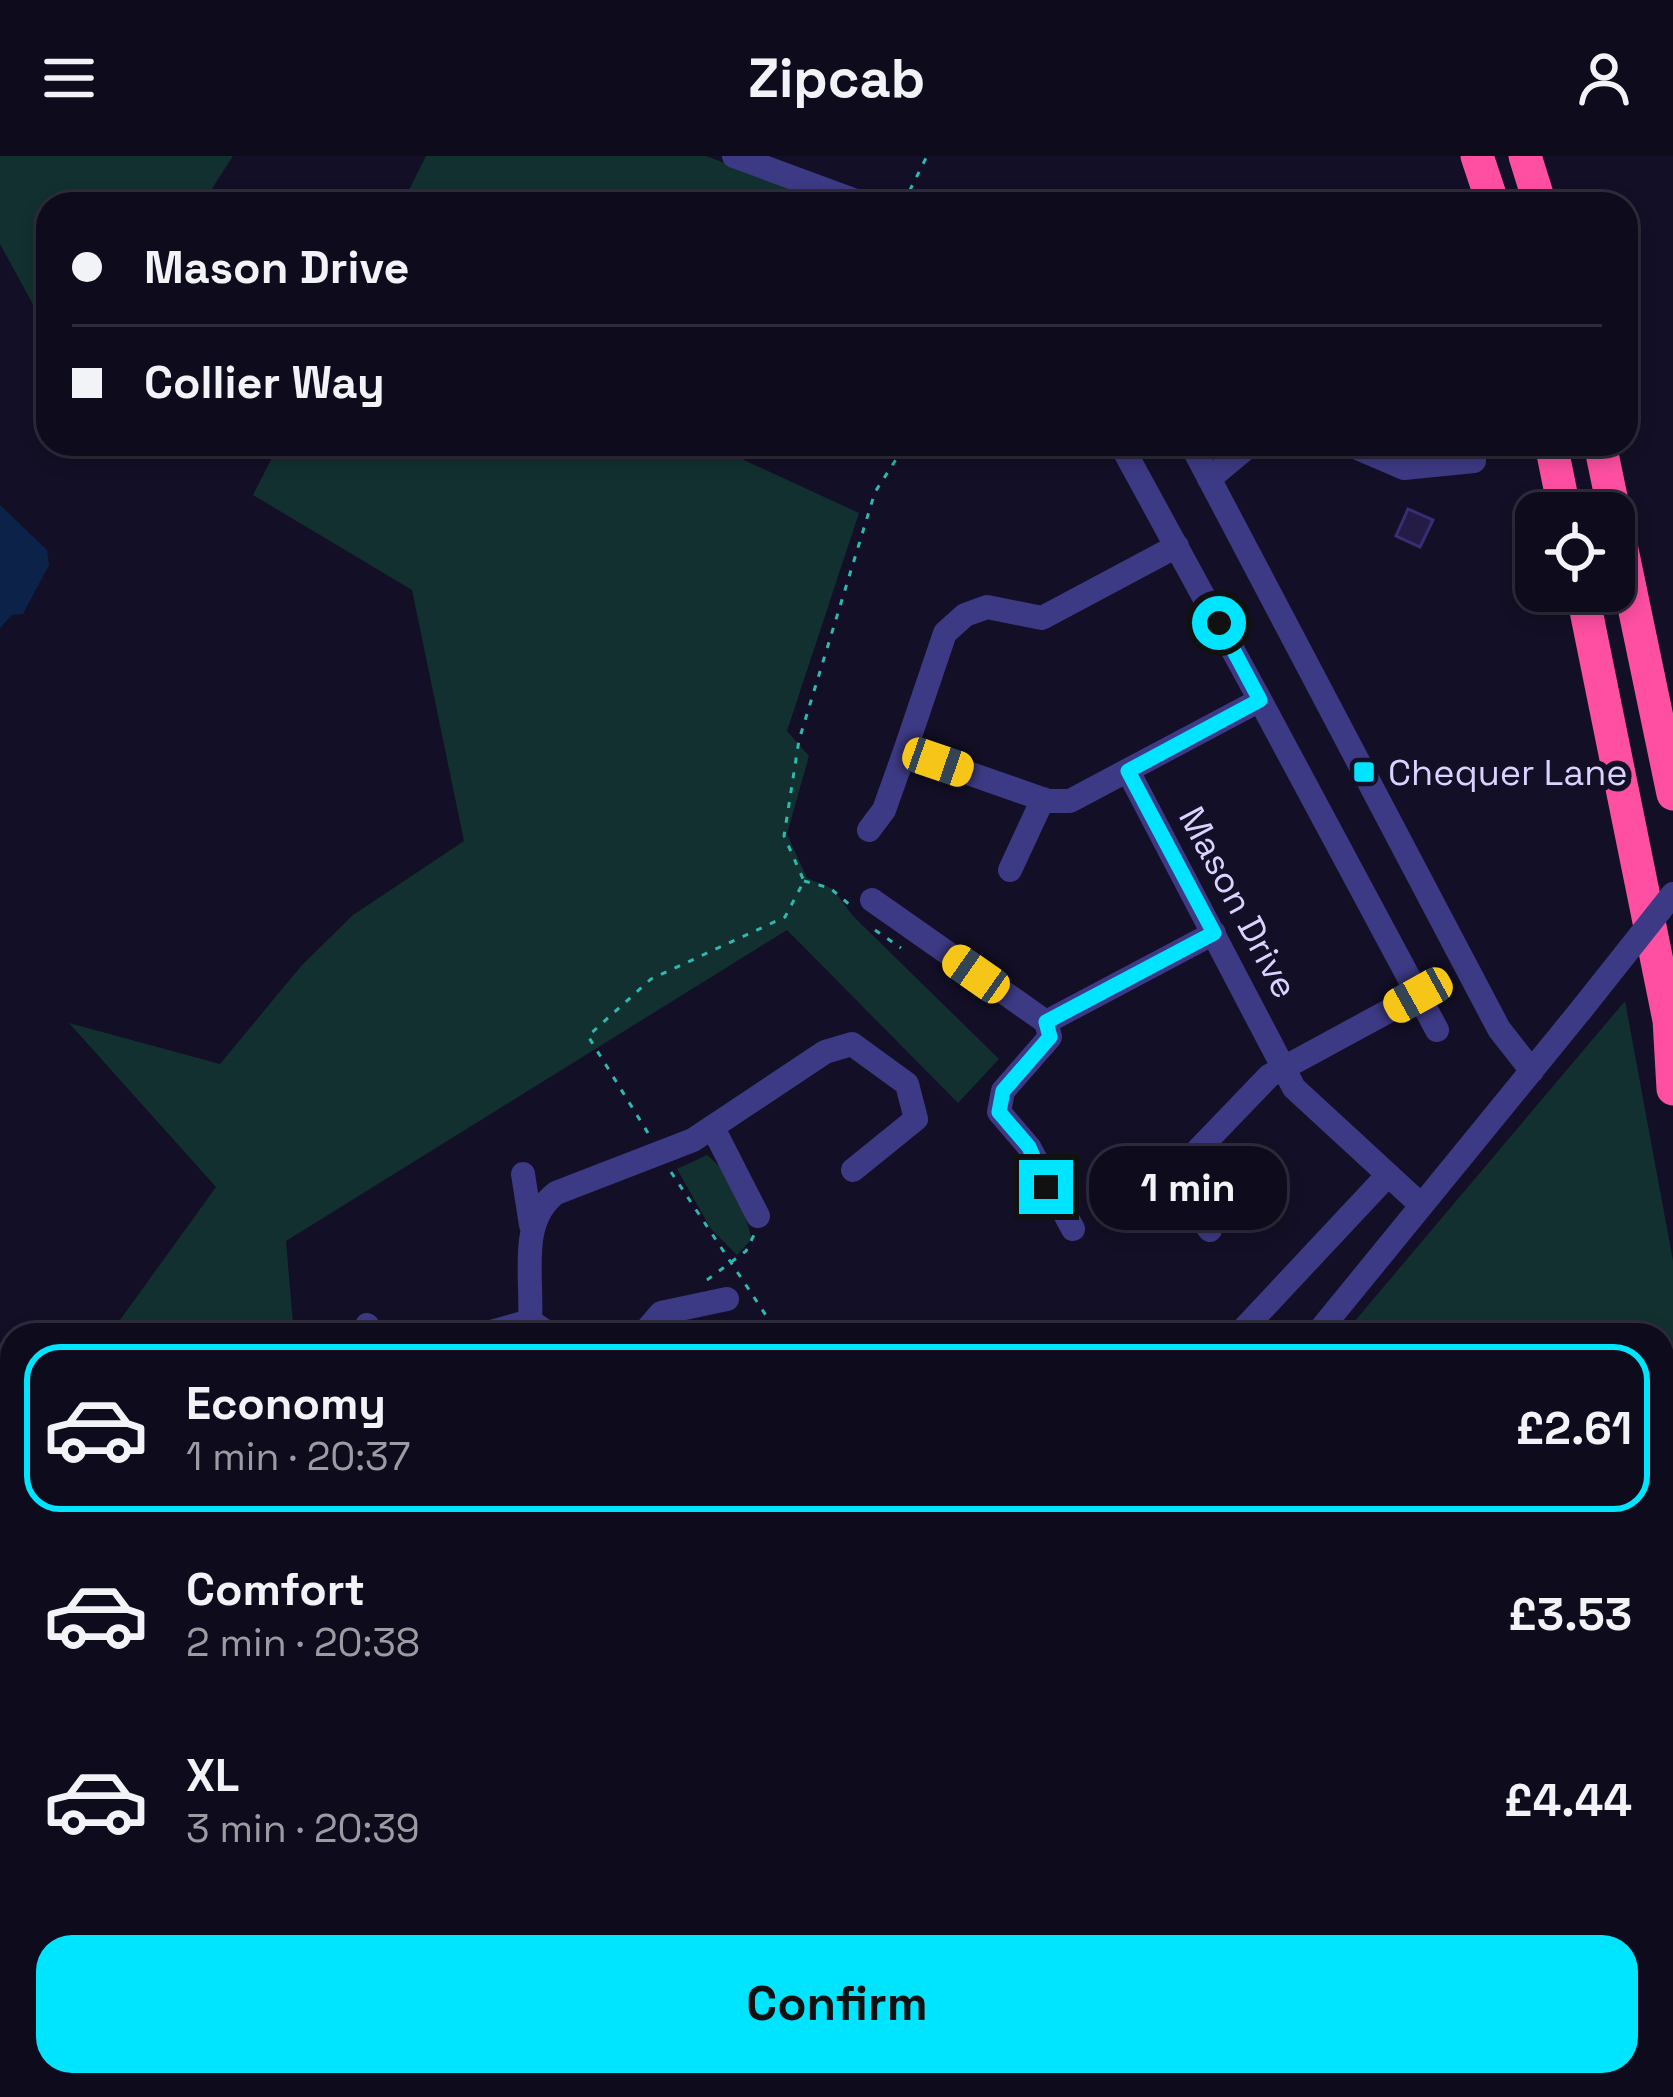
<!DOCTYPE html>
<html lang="en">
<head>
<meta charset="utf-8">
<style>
  body { margin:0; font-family:"Space Grotesk",sans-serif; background:#1c1929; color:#f1f3f6; height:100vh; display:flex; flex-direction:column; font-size:45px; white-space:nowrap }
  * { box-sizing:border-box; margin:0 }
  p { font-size:39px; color:#9b9ba3 }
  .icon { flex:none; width:66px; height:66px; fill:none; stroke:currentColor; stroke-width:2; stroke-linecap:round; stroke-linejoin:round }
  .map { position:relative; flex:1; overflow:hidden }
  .panel { position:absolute; left:0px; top:1167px; width:1674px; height:774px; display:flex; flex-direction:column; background:#0e0b1c; border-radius:36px 36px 0 0; box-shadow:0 6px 18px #0003,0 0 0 3px #2e2b3b }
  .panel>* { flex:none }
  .top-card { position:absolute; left:36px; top:36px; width:1602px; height:264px; border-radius:36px; box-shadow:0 6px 18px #0003,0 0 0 3px #2e2b3b; display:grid; align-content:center; height:264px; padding:0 36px; background:#0e0b1c }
  .tools { position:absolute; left:1515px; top:336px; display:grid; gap:24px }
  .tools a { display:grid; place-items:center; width:120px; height:120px; border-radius:24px; background:#0e0b1c; box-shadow:0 6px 18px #0003,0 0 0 3px #2e2b3b; font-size:60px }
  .end { position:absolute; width:54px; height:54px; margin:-27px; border:15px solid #00e5ff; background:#111; box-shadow:0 0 0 6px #111 }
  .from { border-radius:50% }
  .bubble { position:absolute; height:84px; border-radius:36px; background:#0e0b1c; box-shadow:0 6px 18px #0003,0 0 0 3px #2e2b3b; font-size:39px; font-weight:700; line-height:84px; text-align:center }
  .car { position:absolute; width:36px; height:72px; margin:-36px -18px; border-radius:15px; box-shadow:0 0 9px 3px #0007; background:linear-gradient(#f5c518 24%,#345 0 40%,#f5c518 0 76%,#345 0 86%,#f5c518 0) }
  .top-card b { display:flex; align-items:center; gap:42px; height:114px; font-size:45px }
  .top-card b+b { border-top:3px solid #2e2b3b }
  .top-card i { width:30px; height:30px; background:#f1f3f6 }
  ul { padding:21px 0 0; list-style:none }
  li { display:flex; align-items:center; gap:36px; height:168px; margin:0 24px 18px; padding:0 12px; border:6px solid transparent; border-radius:36px }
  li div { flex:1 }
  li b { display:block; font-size:45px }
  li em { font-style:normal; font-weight:700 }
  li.current { border-color:#00e5ff }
  li>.icon { width:108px; height:108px; stroke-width:1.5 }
  .action { display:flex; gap:24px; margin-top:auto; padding:24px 36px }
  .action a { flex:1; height:138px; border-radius:36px; background:#00e5ff; color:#111; font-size:48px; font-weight:700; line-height:138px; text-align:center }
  header { display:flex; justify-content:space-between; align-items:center; height:156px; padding:0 36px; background:#0e0b1c; font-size:54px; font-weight:700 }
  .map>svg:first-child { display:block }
  .green { fill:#12302f }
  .water { fill:#0c2248 }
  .building { fill:#241b47; stroke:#3b2d73; stroke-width:3 }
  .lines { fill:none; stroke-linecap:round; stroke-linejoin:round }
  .path { stroke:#2fb8b0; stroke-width:3; stroke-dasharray:6 9; stroke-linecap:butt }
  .minor { stroke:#3d3a85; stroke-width:24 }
  .highway { stroke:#ff4fa3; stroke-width:33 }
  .minor-bridge { stroke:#3d3a85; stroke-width:24 }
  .route { stroke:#00e5ff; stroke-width:15 }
  .poi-dot { fill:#00e5ff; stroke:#130f26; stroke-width:4.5 }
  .labels { text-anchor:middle; stroke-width:12; stroke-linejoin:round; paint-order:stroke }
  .poi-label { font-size:36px; fill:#d9d4ff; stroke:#130f26; text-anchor:start }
  .street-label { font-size:36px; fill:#d9d4ff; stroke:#130f26 }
</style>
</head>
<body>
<header><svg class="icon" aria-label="menu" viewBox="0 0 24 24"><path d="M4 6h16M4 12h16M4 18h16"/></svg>Zipcab<svg class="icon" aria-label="person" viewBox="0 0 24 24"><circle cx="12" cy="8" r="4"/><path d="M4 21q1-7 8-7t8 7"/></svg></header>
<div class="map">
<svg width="1673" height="1941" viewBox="0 0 1673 1941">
  <rect width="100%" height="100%" fill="#130f26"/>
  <path class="green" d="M0,0H233L202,48H48V176L0,88Z
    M426,0H706L836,48H402Z
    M279,288H753L744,304L859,357L787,575L809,600L787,678L807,722L833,733L853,760L999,903L958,947L787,774L286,1085L294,1179H131L120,1164L216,1031L69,867L220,908L302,809L353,759L464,685L412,434L253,339Z
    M1625,845L1673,1105V1447L1662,1485V1352L1671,1350L1662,1179H1343Z
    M707,999C734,1020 743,1052 752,1083L737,1099L711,1073L677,1013Z
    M1673,1555V1718L1662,1716V1575Z
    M1662,1800L1673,1807V1941H1507L1508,1929H1662Z
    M67,1929H1287L1274,1941H59Z"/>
  <path class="water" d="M0,349L47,394L49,409L23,458L12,459L0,472Z"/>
  <path class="building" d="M1408,353L1433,364L1420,391L1396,380Z"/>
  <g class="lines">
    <path class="path" d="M775,48L776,37
      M903,48L927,0
      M804,725L830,732L851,750
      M875,774L901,792
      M648,977L588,880L651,823L785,761L804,725L784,680L799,584L875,336L906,288
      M671,1016L779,1179
      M707,1124L746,1095L754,1079
      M664,1929L665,1941"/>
    <path class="minor" d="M734,0L864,48
      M1191,288L1499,873L1532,915
      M1348,288L1404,312L1474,305
      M1209,323L1251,288
      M1260,544L1437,874
      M905,595L945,477L965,459L987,451L1042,462L1177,390
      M1128,615L1294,932L1421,1049
      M869,674L884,654L905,595L1048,645H1070L1260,544L1121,289
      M1010,714L1043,643
      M872,744L1046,866L1214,777
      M1046,866L1050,881L1003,935L999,956L1029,991L1073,1073
      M713,972L758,1060
      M1196,996L1269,920L1418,839
      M523,1018L531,1069
      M1183,1040L1210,1074
      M1179,1049L1203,1002
      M530,1165C533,1121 518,1066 556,1037L693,984L825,896L852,888L907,928L916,963L853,1014
      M367,1169L368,1179
      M480,1179L530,1165L551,1179
      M642,1179L661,1157L727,1143
      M1238,1179L1386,1021
      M1316,1179L1581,854
      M0,1663L12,1675
      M0,1822L12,1803
      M59,1941L67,1929"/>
    <path class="highway" d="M1477,0L1493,48
      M1525,0L1540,48
      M1551,288L1565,357
      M1600,288L1673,638
      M1582,435L1673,884
      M1669,863L1673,933
      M1662,1527L1673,1505
      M1662,1744L1673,1746
      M1297,1941L1310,1929
      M1422,1941L1423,1929"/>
    <path class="minor-bridge" d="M1581,854L1673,738"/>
  </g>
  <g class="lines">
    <path class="route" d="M1046,1031L1029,991L999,956L1003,935L1050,881L1046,866L1214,777L1128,615L1260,544L1219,467"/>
  </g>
  <rect class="poi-dot" x="1352" y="604" width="24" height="24" rx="6"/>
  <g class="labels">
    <g class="poi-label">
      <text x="1388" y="629">Chequer Lane</text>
    </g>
    <g class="street-label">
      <text transform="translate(1239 746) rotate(62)" y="13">Mason Drive</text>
    </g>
  </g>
</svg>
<div class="tools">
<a><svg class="icon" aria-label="locate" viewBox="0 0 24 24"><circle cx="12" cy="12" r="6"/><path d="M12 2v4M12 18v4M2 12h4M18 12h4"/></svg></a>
</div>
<i class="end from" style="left:1219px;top:467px"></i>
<i class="end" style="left:1046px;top:1031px"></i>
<div class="bubble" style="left:1089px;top:990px;width:198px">1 min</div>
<i class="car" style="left:938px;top:606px;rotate:109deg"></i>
<i class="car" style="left:976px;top:818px;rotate:305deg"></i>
<i class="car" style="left:1418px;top:839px;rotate:241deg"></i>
<div class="top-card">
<b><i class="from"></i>Mason Drive</b>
<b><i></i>Collier Way</b>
</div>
<section class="panel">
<ul>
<li class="current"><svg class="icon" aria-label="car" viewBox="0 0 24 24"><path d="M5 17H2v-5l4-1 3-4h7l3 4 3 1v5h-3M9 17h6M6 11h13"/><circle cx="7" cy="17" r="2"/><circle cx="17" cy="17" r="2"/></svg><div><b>Economy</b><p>1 min · 20:37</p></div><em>£2.61</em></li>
<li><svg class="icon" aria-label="car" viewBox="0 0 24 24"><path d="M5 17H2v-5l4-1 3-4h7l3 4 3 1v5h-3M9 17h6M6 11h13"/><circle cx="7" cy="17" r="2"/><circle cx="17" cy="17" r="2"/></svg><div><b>Comfort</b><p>2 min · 20:38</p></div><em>£3.53</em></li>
<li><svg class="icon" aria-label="car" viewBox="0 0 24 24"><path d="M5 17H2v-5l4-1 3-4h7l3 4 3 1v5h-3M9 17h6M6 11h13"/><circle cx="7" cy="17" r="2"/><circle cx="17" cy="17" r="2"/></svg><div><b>XL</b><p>3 min · 20:39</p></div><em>£4.44</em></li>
</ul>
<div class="action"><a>Confirm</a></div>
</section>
</div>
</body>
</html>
